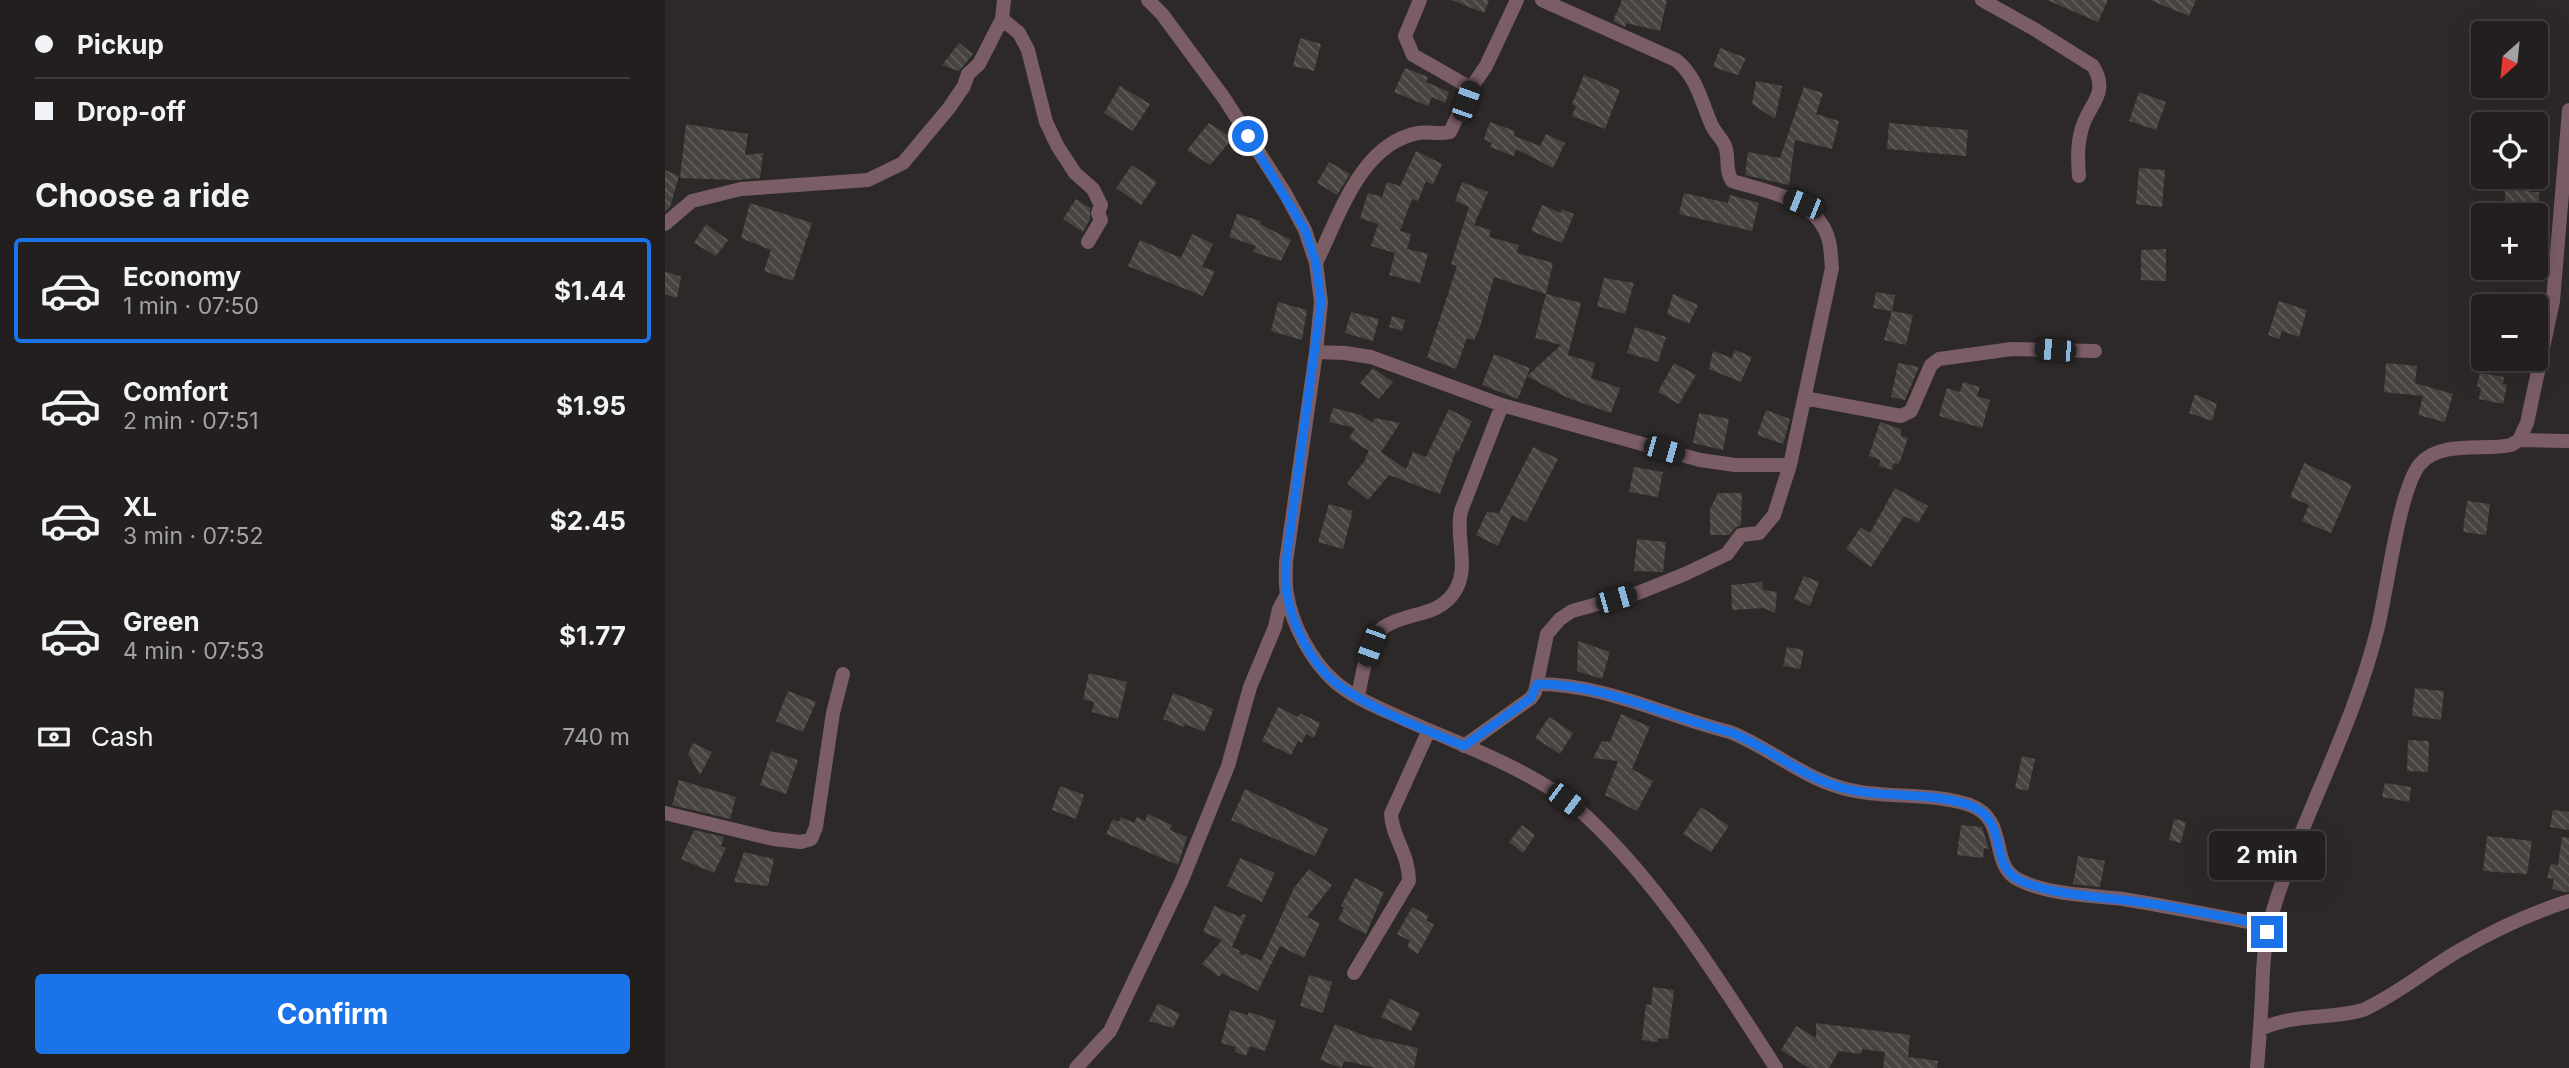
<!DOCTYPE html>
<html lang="en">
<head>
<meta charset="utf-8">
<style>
  body { margin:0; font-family:Inter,sans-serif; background:#2e2c2b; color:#f1f3f6; height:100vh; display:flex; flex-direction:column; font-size:26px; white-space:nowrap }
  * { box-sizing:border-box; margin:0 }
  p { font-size:23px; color:#a2a2a4 }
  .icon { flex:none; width:38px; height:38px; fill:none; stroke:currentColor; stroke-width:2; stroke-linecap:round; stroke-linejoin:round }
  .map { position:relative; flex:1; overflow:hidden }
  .side { display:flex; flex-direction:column; background:#221f1e; width:665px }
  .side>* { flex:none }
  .banner { display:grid; align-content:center; height:154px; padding:0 35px; background:#221f1e }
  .needle { width:46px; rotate:207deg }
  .controls { position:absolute; left:1806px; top:21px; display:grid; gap:14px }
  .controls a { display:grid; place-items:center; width:77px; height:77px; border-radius:7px; background:#221f1e; box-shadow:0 7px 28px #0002,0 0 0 2px #3f3d3c; font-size:35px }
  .end { position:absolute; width:32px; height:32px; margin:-16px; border:9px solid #1a73e8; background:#fff; box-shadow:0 0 0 4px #fff }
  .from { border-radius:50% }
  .bubble { position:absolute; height:49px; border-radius:7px; background:#221f1e; box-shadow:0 7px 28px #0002,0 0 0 2px #3f3d3c; font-size:23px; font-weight:700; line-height:49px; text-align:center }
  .car { position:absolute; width:21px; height:42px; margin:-21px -10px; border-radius:9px; box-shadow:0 0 5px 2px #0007; background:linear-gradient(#222 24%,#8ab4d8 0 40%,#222 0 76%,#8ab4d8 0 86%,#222 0) }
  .banner b { display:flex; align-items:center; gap:24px; height:66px; font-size:26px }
  .banner b+b { border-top:2px solid #3f3d3c }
  .banner i { width:18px; height:18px; background:#f1f3f6 }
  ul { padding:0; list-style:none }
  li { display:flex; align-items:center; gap:21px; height:105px; margin:0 14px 10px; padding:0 21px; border:4px solid transparent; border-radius:7px }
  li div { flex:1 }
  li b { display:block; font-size:26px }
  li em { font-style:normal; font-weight:700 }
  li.on { border-color:#1a73e8 }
  li>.icon { width:63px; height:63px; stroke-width:1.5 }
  h2 { padding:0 35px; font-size:32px; line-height:84px }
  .pay { display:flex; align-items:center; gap:18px; height:77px; padding:0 35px; font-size:26px }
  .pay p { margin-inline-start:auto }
  .cta { display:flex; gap:14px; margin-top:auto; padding:14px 35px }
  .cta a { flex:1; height:80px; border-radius:7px; background:#1a73e8; color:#fff; font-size:28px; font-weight:700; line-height:80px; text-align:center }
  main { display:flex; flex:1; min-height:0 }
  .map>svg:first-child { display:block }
  .building { fill:url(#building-back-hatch) }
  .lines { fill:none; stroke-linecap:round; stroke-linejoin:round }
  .minor { stroke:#7b5d66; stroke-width:14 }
  .route { stroke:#1a73e8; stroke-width:9 }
</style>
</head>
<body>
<main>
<section class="side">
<div class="banner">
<b><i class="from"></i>Pickup</b>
<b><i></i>Drop-off</b>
</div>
<h2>Choose a ride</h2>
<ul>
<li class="on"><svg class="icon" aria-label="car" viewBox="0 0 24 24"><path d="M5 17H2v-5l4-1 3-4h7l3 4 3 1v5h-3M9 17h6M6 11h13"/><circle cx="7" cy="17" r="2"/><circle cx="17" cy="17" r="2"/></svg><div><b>Economy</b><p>1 min · 07:50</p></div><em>$1.44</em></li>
<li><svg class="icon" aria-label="car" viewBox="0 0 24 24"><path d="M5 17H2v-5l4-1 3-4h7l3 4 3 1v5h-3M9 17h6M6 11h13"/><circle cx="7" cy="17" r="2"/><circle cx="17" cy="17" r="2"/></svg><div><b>Comfort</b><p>2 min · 07:51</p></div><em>$1.95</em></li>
<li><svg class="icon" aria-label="car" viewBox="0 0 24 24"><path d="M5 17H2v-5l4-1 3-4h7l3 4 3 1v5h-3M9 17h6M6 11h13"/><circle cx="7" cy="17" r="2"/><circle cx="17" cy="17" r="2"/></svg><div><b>XL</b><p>3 min · 07:52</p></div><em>$2.45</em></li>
<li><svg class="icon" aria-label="car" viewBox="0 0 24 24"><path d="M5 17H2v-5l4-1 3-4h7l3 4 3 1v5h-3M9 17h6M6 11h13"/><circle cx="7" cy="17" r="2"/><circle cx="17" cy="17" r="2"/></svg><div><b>Green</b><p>4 min · 07:53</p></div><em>$1.77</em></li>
</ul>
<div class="pay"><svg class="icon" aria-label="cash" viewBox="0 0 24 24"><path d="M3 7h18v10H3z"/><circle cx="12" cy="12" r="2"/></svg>Cash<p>740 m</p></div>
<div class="cta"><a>Confirm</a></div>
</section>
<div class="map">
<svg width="1904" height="1068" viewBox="0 0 1904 1068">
  <defs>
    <pattern id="building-back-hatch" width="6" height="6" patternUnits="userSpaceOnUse" patternTransform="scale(1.75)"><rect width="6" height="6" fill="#474340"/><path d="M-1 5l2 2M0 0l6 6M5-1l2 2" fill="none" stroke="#625e5c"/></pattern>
  </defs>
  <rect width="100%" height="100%" fill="#2d2928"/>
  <path class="building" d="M787,0H824L819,13Z
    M957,0H1002L995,31L961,23L960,27L948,21Z
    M1382,0H1443L1433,22Z
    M1485,0H1531L1524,16Z
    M635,38L656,44L649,71L628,66Z
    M294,43L308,54L294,71L277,65Z
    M1055,48L1081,58L1073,75L1048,67Z
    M740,68L763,77L761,82L784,92L780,103L767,97L763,106L729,92Z
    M919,75L955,90L940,129L907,116L911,106L907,104Z
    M1091,81L1117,86L1110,119L1087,104Z
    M455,86L485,104L468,131L439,113Z
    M1139,87L1158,93L1151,114L1174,121L1167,149L1130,140L1124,185L1080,175L1083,152L1115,158Z
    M1474,92L1501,102L1491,130L1464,121Z
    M825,122L850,131L849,136L875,146L881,134L900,143L888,168L851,149L849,156L825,147L827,143L819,139Z
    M544,123L568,138L545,165L522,150Z
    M1224,123L1303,130L1301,156L1222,149Z
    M21,124L83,134L80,155L98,153L95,178L71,180L15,178Z
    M751,151L777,164L768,185L761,181L753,201L747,199L735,231L746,234L742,249L763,254L755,283L724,275L730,253L706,246L713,224L695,218L703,193L717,197L722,182L735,186Z
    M664,162L685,174L672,195L652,183Z
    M467,165L492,182L476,205L451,188Z
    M1474,168L1500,170L1497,207L1471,204Z
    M0,170L14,176L5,207L0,211Z
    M797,182L823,192L809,225L826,230L824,237L854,245L852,253L888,263L881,294L829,277L815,327L809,340L802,338L791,369L762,358L792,266L786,264L804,207L790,201Z
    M1840,185H1865V192H1874V211H1840Z
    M1019,193L1063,203L1065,195L1094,203L1087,231L1014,214Z
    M411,199L425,208V219L418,232L398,219Z
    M85,203L147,223L128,281L99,271L106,250L76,238Z
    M877,205L896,213L897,209L909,214L897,243L866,231Z
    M572,214L596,221L595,224L626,240L616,261L588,252L591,246L564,237Z
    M41,224L63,240L51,256L29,243Z
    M527,234L548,244L537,267L550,271L538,296L463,266L475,240L516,258Z
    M1501,249V281L1476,280V250Z
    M0,271L16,277L12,298L0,294Z
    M939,278L969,283L960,314L932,306Z
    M1211,292L1230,295L1227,311L1208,308Z
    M881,294L916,303L903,355L930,363L926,378L955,388L946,413L903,398L862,376L896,345L870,338Z
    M1008,294L1033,305L1024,324L1002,314Z
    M1614,301L1642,310L1634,337L1617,331L1614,339L1603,335Z
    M613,302L642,310L637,340L606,331Z
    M1227,311L1248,315L1241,345L1219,340Z
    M686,312L714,319L708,341L680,333Z
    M727,316L740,320L737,331L724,327Z
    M970,327L1001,337L993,362L962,353Z
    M1070,350L1087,357L1076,382L1044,369L1048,351L1067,358Z
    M829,354L865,368L853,399L817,385Z
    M1009,363L1031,375L1014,404L993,392Z
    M1233,363L1254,367L1240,400L1226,397Z
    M1721,363L1752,366L1750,383L1788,394L1780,422L1753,415L1758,396L1719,392Z
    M708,368L728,382L714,399L695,383Z
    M1815,373L1839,377L1838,384L1842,385L1838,404L1814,399L1816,388L1812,386Z
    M1298,382L1315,387L1312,396L1325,400L1317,428L1274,416L1282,388L1295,392Z
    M1530,394L1552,404L1547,421L1524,413Z
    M668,408L696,415L707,423L710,418L735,423L716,452L741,469L748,452L761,457L784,409L807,421L793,452L791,451L775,494L724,475L703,500L682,483L701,459L700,458L704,451L684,438L690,428L664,422Z
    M1101,410L1125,419L1118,444L1092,435Z
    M1034,413L1064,419L1058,450L1028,443Z
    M1215,422L1236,429V436L1243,438L1234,464L1229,463L1227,470L1214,466L1215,460L1204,456Z
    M868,447L893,459L861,522L847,515L833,546L811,535L822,512L834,513Z
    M1639,463L1687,485L1666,533L1637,521L1644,505L1625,497Z
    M969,467L998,472L993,497L964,492Z
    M1230,488L1263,506L1253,523L1239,516L1206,567L1181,549L1196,527L1205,533Z
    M1053,493H1077L1076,525L1071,527L1064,535H1045V509Z
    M1802,501L1825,504L1821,535L1798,532Z
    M664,504L688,511L678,549L653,542Z
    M972,539L1001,542L998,572L969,571Z
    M1139,576L1154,582L1145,606L1129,599Z
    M1097,582L1098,590L1112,592L1110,613L1099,608L1067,610L1066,585Z
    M913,641L945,652L937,679L912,671Z
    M1122,647L1139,650L1135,669L1118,666Z
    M424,673L462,682L453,719L427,712L429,702L418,699Z
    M1750,688L1779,691L1776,720L1747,716Z
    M123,691L151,702L138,732L111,721Z
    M508,693L549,709L539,732L520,724L519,727L498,719Z
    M613,707L633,717L635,713L655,723L649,738L641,734L637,743L633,741L626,755L597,741Z
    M956,714L985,727L967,769L988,781L972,811L940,795L953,761L928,758L937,741L945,742Z
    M884,717L908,733L895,754L870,738Z
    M1743,740L1764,741L1763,772L1742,771Z
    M28,743L47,752L35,775L23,754Z
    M106,751L133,760L121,794L95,785Z
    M1357,756L1370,759L1363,791L1350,788Z
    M14,780L71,797L65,819L7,805Z
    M1720,783L1746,787L1744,802L1717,797Z
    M395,786L419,795L411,819L387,810Z
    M580,789L663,829L650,856L566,820Z
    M1036,807L1064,826L1046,852L1018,834Z
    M1888,810L1904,812V830L1885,827Z
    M483,814L507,825L505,830L522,837L513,865L441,834L448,819L454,822L456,817L469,823L472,817L480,821Z
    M1509,819L1521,822L1516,843L1504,840Z
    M857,825L870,835L858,853L844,842Z
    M1296,825L1317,827L1324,849L1319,848L1318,858L1292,855Z
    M29,830L59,837L56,846L61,848L49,873L16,859Z
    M1822,836L1867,841L1862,874L1818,871Z
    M1897,837L1904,838V892H1900L1887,889L1889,879L1882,878L1886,864L1893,865Z
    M79,852L109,859L103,886L69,882Z
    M1413,856L1440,861L1435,887L1408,884Z
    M575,858L610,873L597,902L562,886Z
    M644,869L667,885L642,917L655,923L639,958L615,946L593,991L557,973L554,977L537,964L557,940L538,932L549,906L575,917L577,914L581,915L567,947L575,951L574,953L578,956L580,953L596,961L629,888Z
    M690,878L719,892L701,934L673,920L679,908L676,906Z
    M747,907L764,916L761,920L769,925L753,954L742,947L745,941L732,934Z
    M644,975L667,982L658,1013L635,1006Z
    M988,987L1009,990L1003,1039L993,1038V1042L977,1040L981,1004L986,1005Z
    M725,999L755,1013L746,1031L716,1017Z
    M493,1003L515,1014L508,1028L484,1021Z
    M565,1010L583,1015L584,1012L611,1021L600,1051L585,1046L581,1056L570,1052L571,1047L556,1043Z
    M1151,1023L1245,1035L1243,1057L1273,1061L1272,1068H1218L1220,1052L1197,1049L1196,1054L1174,1051L1164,1068H1144L1116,1050L1131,1026L1151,1038Z
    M670,1024L703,1037L753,1048L749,1068H711L680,1061L676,1068L655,1060Z"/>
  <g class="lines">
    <path class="minor" d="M483,0L497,14L559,98L620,193L640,230L651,263L656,302L651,352L621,562C621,573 620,584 622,594C627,625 646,660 669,681C687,697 712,707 734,717C793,744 873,771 920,815C997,887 1054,980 1111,1068
      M755,0L740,36L748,55L806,88
      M1317,0L1369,29L1428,66C1446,96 1421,105 1416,132C1412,146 1413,161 1414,176
      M337,19L354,33L363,50L381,122L393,147L410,173L428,189L436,205L433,213L436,220L423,242
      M0,224L27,201L76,189L203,180L238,163L284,108L299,86L303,74L314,64L337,19L339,0
      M651,263C674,217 695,144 753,133C764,131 774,135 785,132L806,88L821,66L852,0
      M651,352L680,353L706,357L837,405L1035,460L1070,465H1125
      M1139,398L1236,416L1246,411L1266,365L1274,359L1347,349L1430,351
      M1854,440L1904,441
      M872,684C940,684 1000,716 1065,732C1103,747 1134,775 1174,787C1215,800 1263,791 1305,805C1345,820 1323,865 1354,880C1384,895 1425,895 1458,899C1507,907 1555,917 1604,926
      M693,696C697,678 702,638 719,627C743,611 773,618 790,591C805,567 790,537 796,511L837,405
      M799,746L866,698L870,692L882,634L895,619L907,611L973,593L1020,574L1062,554L1076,535L1094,533L1109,515L1125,465L1167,268C1166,259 1166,249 1164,241C1153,198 1103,192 1067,181C1060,170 1064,160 1061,149C1059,140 1051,134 1047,126C1036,101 1032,77 1011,60L877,0
      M0,813L108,839L136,842L146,839L151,827L168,713L178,674
      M689,973L744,881C744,853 727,838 726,814L764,730
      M1595,1029C1632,1013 1662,1020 1698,1010C1733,994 1762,969 1795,950C1829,930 1866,913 1904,901
      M411,1068L445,1031L517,880L563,766L585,687L610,627L614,609L622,594
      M1592,1068C1594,1043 1596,1019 1597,994C1598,973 1598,952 1603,931C1610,898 1623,867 1635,836C1663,767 1695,700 1713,627C1722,591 1734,489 1755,464C1776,440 1818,451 1846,445L1854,440L1862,423L1888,301L1904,110"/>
  </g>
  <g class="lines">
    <path class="route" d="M583,136L640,230L651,263L656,302L621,562C621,573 620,584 622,595C628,626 646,664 672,684C709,711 757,728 799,746L866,698L872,684C940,684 1000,716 1065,732C1103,747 1134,775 1174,787C1215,799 1263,791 1304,805C1345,820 1323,865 1354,880C1384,895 1440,897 1474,902C1517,908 1561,917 1604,926L1602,932"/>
  </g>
</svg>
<div class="controls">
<a><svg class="needle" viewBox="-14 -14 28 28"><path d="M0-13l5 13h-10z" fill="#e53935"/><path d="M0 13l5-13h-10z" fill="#a2a2a4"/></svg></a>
<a><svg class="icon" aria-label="locate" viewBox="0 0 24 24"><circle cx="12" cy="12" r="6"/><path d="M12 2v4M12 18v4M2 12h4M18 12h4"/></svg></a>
<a>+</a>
<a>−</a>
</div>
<i class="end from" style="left:583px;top:136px"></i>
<i class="end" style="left:1602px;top:932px"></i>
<div class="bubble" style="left:1544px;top:831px;width:116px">2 min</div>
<i class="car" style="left:801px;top:101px;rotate:19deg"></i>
<i class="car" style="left:1138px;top:204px;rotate:292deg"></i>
<i class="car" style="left:1390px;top:350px;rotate:275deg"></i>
<i class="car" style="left:999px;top:450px;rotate:106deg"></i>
<i class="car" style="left:951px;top:599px;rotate:74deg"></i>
<i class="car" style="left:706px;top:646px;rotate:200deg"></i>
<i class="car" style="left:901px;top:800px;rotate:127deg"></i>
</div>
</main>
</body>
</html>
